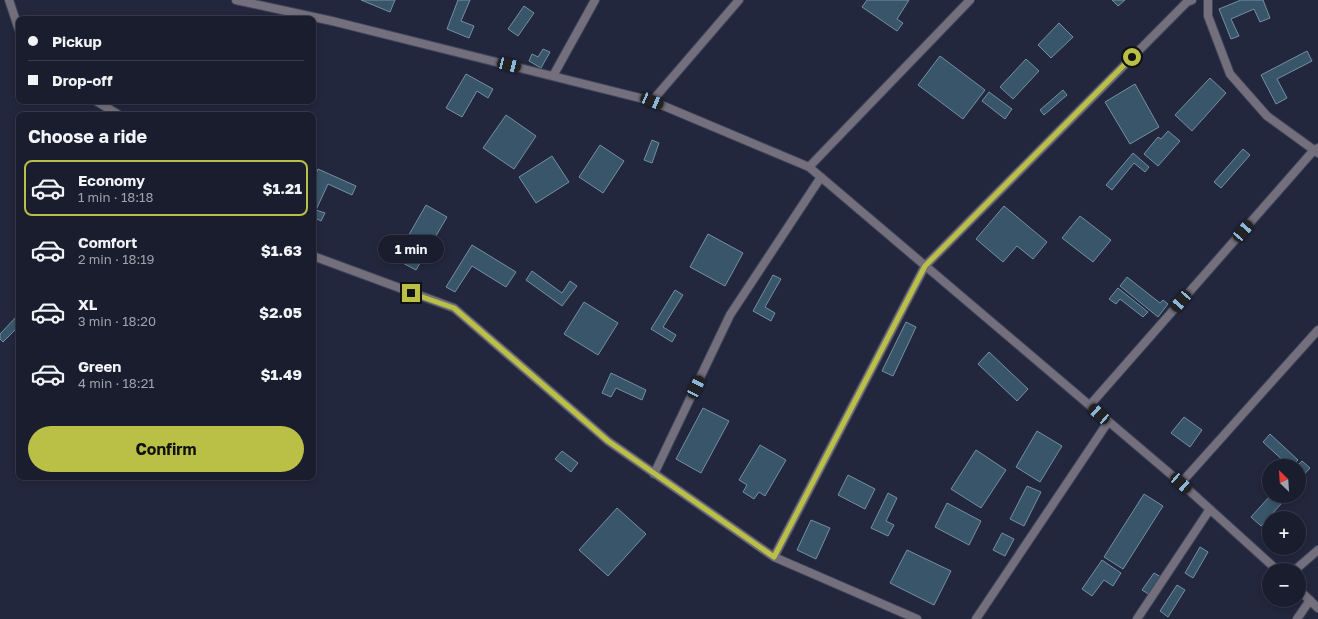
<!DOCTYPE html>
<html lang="en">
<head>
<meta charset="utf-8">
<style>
  body { margin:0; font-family:"Golos Text",sans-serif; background:#232636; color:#f1f3f6; height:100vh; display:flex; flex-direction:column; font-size:15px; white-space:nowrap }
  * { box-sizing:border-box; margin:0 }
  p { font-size:13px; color:#9fa2aa }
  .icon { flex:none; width:22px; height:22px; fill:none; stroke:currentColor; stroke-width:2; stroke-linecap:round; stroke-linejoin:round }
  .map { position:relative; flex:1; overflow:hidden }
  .panel { position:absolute; left:16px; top:112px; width:300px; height:368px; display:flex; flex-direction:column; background:#1a1d2e; border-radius:8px; box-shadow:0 2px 6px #0003,0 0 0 1px #383b4a }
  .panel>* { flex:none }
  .guide { position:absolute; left:16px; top:16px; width:300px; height:88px; border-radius:8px; box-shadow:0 2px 6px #0003,0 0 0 1px #383b4a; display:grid; align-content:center; height:88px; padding:0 12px; background:#1a1d2e }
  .needle { width:26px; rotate:335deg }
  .tools { position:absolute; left:1262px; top:459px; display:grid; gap:8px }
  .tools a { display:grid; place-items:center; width:44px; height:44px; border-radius:50%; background:#1a1d2e; box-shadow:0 2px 6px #0003,0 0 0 1px #383b4a; font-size:20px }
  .end { position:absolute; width:18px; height:18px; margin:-9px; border:5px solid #bac046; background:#111; box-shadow:0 0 0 2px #111 }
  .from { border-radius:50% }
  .bubble { position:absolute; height:28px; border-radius:14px; background:#1a1d2e; box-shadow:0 2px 6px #0003,0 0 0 1px #383b4a; font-size:13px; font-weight:700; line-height:28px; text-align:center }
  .car { position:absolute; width:12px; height:24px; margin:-12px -6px; border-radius:5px; box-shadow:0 0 3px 1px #0007; background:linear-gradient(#222 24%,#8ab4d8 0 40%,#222 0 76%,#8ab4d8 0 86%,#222 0) }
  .guide b { display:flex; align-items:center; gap:14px; height:38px; font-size:15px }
  .guide b+b { border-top:1px solid #383b4a }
  .guide i { width:10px; height:10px; background:#f1f3f6 }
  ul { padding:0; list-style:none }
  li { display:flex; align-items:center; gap:12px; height:56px; margin:0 8px 6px; padding:0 4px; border:2px solid transparent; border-radius:8px }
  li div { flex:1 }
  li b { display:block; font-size:15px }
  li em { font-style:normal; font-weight:700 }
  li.selected { border-color:#bac046 }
  li>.icon { width:36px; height:36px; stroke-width:1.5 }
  h2 { padding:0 12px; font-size:18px; line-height:48px }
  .action { display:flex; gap:8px; margin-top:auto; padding:8px 12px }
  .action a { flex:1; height:46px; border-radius:24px; background:#bac046; color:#111; font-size:16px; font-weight:700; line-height:46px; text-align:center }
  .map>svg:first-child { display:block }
  .building { fill:#395569; stroke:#748fa3 }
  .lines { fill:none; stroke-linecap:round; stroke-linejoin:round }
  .minor-casing { stroke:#3f445a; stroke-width:10 }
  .minor { stroke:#746f7c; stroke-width:8 }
  .route { stroke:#bac046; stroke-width:5 }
</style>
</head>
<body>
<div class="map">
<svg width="1318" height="619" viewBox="0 0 1318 619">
  <rect width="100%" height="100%" fill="#22273e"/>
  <path class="building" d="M361,0H395L390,12Z
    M458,0H470L461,21L474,26L469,38L447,29Z
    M867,0H909L897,19L903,23L897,31L862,7Z
    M1112,0H1125L1118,6Z
    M1241,0H1263L1270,18L1260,22L1254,9L1231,19L1239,36L1231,39L1219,9Z
    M524,6L534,13L518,36L508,29Z
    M1059,23L1073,37L1051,58L1038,45Z
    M543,49L550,52L541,68L529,61L532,54L538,57Z
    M1307,51L1312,61L1277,79L1287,98L1276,104L1261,75Z
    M940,56L985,90L963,119L918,85Z
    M1026,59L1039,71L1013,99L1000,87Z
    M466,74L493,89L488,98L477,91L462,117L446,108Z
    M1210,78L1226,93L1192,131L1175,115Z
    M1135,84L1159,127L1130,144L1105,102Z
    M1063,90L1067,95L1044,115L1040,110Z
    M989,92L1012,109L1005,119L982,101Z
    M506,115L536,136L514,169L483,148Z
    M1168,131L1180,141L1158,166L1144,154L1158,137L1161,139Z
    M652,140L659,143L652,163L644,160Z
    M600,145L624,161L603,193L579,177Z
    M1243,149L1250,155L1221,188L1214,182Z
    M1133,153L1149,167L1145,172L1134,163L1112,190L1106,185Z
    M552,156L569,182L536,203L519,177Z
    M318,169L356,186L352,195L328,184L316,210L325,213L321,221L313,217V180Z
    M426,205L447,217L416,270L395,259Z
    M1004,206L1047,242L1033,259L1017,246L1003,262L976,239Z
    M1080,216L1111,240L1093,262L1062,238Z
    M708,234L743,253L725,286L690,267Z
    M472,245L516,272L506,287L472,266L455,292L446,287Z
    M532,271L562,293L570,281L577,286L562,306L526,280Z
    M773,275L781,279L765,307L775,313L771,321L753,311Z
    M1127,277L1160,303L1163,300L1168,304L1158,317L1120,286Z
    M1118,288L1148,312L1143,317L1120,299L1116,304L1109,299Z
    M675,290L683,295L663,327L676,335L672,342L651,329Z
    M584,302L618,323L598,355L564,334Z
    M17,316L19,318V326L3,342L0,339V334Z
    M906,322L916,327L893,376L882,371Z
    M989,352L1028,389L1017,401L978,364Z
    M611,373L646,390L642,400L616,388L611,397L602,393Z
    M703,408L729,421L701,473L676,459Z
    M1184,417L1202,430L1190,447L1171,433Z
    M1037,431L1062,446L1040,482L1016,467Z
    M1270,434L1298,460L1292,466H1289L1263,442Z
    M760,445L786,460L765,496L759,492L754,499L743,492L747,485L739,480Z
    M976,450L1006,470L981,508L951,489Z
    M562,451L578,463L571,472L555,459Z
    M1302,461L1310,468L1299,480V466H1297Z
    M848,475L875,489L865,509L838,495Z
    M1027,486L1041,492L1024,526L1010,519Z
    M888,493L897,498L886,521L894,525L888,536L871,528Z
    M1144,494L1163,506L1123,569L1104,557Z
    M1270,496L1281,504L1261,526L1251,517Z
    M947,503L981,521L969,545L935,527Z
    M617,508L646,534L608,576L579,550Z
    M811,520L830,528L816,559L797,550Z
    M1002,533L1014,539L1005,556L993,550Z
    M1200,547L1208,552L1193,578L1185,573Z
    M907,550L951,571L934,605L890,583Z
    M1102,560L1121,573L1113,586L1104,580L1092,596L1082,589Z
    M1154,573L1161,577L1150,595L1142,590Z
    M1177,585L1185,590L1168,617L1160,611Z"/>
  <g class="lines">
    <defs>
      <path id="minor" d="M9,0L19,30
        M236,0L332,21L652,101L809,167L1181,483L1277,570
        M1208,0V16L1230,74L1267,116L1318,153
        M553,76L595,0
        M96,101L119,115
        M652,101L739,0
        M809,167L970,0
        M313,256L454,308L608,441L774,557L917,619
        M1090,405L1314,150L1318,148
        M654,474L730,315L821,177
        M1181,483L1318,330
        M774,557L925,266L1187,2L1192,0
        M1295,570L1318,550
        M1299,590L1318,608
        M976,619L1108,422
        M1137,619L1210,509
        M1297,619L1310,600"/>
    </defs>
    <use href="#minor" class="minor-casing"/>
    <use href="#minor" class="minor"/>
  </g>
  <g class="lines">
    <path class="route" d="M411,293L454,308L608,441L774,557L925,266L1132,57"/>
  </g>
</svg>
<div class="tools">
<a><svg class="needle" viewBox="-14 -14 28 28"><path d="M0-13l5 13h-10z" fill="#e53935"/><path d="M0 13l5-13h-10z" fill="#9fa2aa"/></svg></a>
<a>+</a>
<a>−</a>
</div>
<i class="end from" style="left:1132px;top:57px"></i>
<i class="end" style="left:411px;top:293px"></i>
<div class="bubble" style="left:378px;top:235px;width:66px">1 min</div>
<i class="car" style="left:509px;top:65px;rotate:104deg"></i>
<i class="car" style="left:652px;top:101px;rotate:113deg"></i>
<i class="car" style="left:1243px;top:231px;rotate:41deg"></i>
<i class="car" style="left:1181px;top:301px;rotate:221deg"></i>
<i class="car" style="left:696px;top:387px;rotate:26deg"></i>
<i class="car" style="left:1099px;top:414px;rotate:312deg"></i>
<i class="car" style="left:1181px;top:483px;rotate:132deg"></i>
<div class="guide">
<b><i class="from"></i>Pickup</b>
<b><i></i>Drop-off</b>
</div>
<section class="panel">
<h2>Choose a ride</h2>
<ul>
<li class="selected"><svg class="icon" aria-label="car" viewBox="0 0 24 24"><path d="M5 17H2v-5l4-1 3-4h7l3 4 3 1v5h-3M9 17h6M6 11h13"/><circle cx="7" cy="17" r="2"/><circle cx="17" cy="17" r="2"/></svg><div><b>Economy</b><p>1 min · 18:18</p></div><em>$1.21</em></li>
<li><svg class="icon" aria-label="car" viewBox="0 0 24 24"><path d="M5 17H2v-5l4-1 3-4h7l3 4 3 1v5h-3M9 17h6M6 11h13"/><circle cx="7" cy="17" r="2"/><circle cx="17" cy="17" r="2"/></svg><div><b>Comfort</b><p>2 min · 18:19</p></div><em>$1.63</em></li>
<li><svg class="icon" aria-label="car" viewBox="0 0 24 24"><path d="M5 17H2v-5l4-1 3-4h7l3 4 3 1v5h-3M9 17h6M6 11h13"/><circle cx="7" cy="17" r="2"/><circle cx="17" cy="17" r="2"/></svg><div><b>XL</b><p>3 min · 18:20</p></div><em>$2.05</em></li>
<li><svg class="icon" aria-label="car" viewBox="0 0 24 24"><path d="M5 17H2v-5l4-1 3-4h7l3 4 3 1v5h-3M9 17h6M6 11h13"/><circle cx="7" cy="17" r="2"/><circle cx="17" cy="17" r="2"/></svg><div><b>Green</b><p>4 min · 18:21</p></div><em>$1.49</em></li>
</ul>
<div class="action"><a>Confirm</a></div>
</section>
</div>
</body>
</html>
